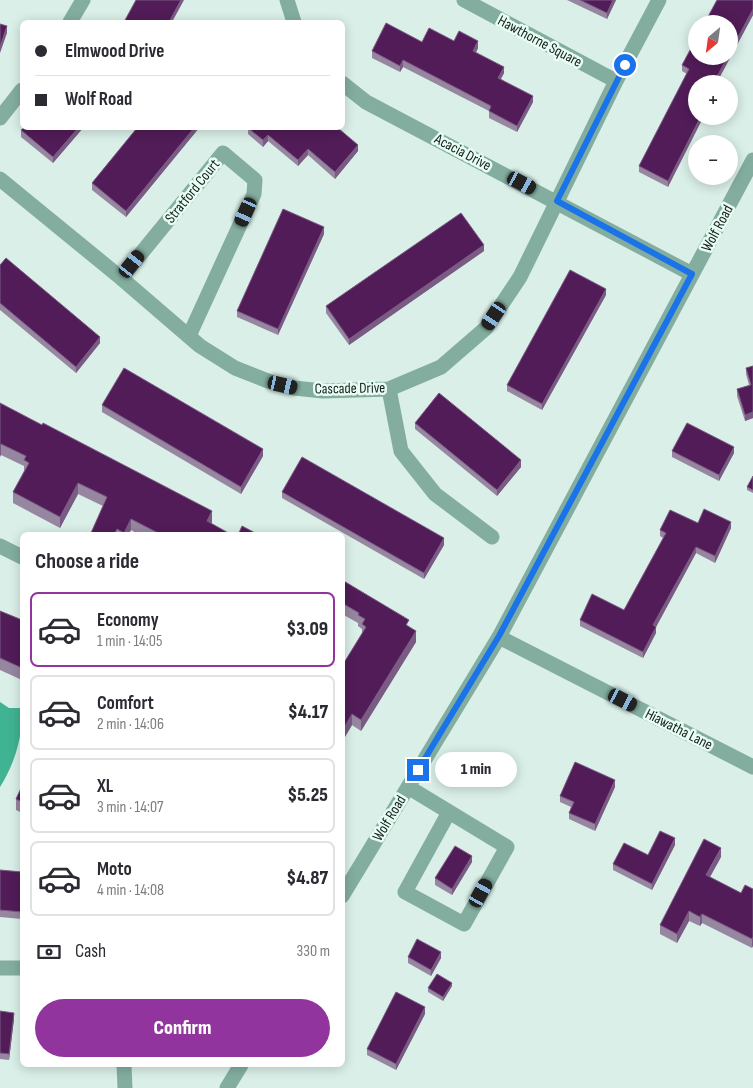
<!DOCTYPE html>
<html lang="en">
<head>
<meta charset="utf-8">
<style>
  body { margin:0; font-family:"Sofia Sans Condensed",sans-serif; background:#f2f2f3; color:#2b2b33; height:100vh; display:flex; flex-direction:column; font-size:19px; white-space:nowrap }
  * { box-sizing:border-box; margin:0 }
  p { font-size:16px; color:#7c7c81 }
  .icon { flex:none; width:28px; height:28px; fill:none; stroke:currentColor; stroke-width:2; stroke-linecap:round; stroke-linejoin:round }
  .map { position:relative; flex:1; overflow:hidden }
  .side { position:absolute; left:20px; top:532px; width:325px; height:535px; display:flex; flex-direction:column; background:#fff; border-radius:8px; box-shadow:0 2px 12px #0003 }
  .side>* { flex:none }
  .top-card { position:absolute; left:20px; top:20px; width:325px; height:110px; border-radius:8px; box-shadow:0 2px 12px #0003; display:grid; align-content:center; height:110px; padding:0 15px; background:#fff }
  .needle { width:32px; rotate:209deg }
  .buttons { position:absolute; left:688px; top:15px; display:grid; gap:10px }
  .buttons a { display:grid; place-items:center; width:50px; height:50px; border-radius:50%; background:#fff; box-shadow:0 2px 12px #0003; font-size:25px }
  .end { position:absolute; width:22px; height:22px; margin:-11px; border:6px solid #1a73e8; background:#fff; box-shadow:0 0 0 2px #fff }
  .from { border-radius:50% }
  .bubble { position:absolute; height:35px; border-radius:18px; background:#fff; box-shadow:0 2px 12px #0003; font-size:16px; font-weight:800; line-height:35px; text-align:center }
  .car { position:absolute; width:15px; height:30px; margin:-15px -8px; border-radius:6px; box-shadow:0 0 4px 1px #0007; background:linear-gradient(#222 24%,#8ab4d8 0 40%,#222 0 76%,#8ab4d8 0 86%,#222 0) }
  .top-card b { display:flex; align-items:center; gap:18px; height:48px; font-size:19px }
  .top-card b+b { border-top:1px solid #e1e1e2 }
  .top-card i { width:12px; height:12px; background:#2b2b33 }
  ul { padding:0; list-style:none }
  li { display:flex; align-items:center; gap:15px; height:75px; margin:0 10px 8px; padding:0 5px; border:2px solid #e1e1e2; border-radius:8px }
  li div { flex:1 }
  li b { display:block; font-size:19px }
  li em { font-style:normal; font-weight:800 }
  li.on { border-color:#92349d }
  li>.icon { width:45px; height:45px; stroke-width:1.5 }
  h2 { padding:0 15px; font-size:22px; line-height:60px }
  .pay { display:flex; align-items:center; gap:12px; height:55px; padding:0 15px; font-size:19px }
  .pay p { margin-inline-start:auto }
  .cta { display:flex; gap:10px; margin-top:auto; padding:10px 15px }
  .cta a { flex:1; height:58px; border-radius:30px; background:#92349d; color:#fff; font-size:20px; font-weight:800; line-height:58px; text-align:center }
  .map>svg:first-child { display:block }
  .water { fill:#40b392 }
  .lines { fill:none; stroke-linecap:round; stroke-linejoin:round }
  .minor { stroke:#83ae9f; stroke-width:15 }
  .wall { fill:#9686a0 }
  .shaded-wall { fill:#7a5b83 }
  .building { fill:#521c58; stroke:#7a5b83 }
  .route { stroke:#1a73e8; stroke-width:6 }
  .labels { text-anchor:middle; stroke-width:5; stroke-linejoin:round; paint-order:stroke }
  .street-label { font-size:15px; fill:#161e1b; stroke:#e7fdf4 }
</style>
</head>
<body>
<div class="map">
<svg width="753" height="1088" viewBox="0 0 753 1088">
  <rect width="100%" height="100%" fill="#d9efe7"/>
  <path class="water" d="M0,702L9,708H22C23,736 15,763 0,787Z"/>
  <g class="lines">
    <path class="minor" d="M287,0L294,22
      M464,0L616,81
      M70,22L83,0
      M342,83L366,102L692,274
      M0,118L22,90
      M0,179L121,278L200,346L235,368L273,383L294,388L323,391L389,389L441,367L486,328L520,277L616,81L659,0
      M121,278L223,153L255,180L254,194L189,336
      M389,389L401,451L435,494L492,537
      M0,546L22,557
      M499,637L753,767
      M408,787L507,847L464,924L405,892L449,812
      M342,896L499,637L753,160
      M0,968H22
      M124,1065L125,1088
      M227,1088L241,1065"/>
  </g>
  <path class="wall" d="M567,0H616L607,19Z
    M753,0V15L716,84H696L668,187L639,172V166L687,74L682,71V65Z
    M454,41L478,48L476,53L504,73L501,79L533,102L517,132L489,118V111L403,67L400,72L372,58V51L422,42Z
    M24,128H83L53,163L21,137V130Z
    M137,128H199L126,217L92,190V183Z
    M248,128L358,151L335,179L308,155L298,166L268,141L263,147L248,134Z
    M324,234L278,335L237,317V311Z
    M484,251L349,345L326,313V306Z
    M0,265L100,343L76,373L0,310Z
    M606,295L542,410L507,391V385Z
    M753,366V418L745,421L737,396V389L749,385L746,374V368Z
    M0,403L212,522L211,524L232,535H140L131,530L128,535H91V533L103,506L78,494L60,528L13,503V492L24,471V466L1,455Z
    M102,405L263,456L241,494L102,412Z
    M415,423L521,467L497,496L415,429Z
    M672,451L734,453L719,481L672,457Z
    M753,476V493L747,490V487Z
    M282,492L444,545L424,579L282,498Z
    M698,523L731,528L715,563L696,553L656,627V633L643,658L580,626V620L624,610L663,538L660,536V530Z
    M342,580L409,626L416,642L361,731L352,725L342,742V666L362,635V629L358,626V623L342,614Z
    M0,611L22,620V680L0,670Z
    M22,786V813L16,810V799Z
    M615,787L595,831L569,819V813L571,807L560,802V796Z
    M675,845L652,890L613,870V864L648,855Z
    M721,857L710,877L741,893L753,889L752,948L702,923L700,926L689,921L677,943L660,934V925Z
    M472,862L452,895L435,885V878Z
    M0,870L22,872V919L0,917Z
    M408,957L441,958L431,976L408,963Z
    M452,986L443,1001L428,992V988Z
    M0,1011L14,1019L9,1060L0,1059Z
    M425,1014L396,1070L367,1055V1049Z"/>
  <path class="shaded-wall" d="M181,0H184L172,22H169Z
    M613,0H616L607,19V13Z
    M753,9V15L716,84H713L728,56H729V54Z
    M7,26V33L0,53V47Z
    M478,41V48L473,57V51Z
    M403,60V67L400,72V66Z
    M504,67V73L498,84V78Z
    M533,96V102L517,132V126Z
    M701,116H704L668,187V181Z
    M78,128H83L53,163V157Z
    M194,128H199L126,217V211Z
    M268,135V141L263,147V140Z
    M358,145V151L335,179V172Z
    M308,149V155L298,166V160Z
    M324,227V234L278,335V329Z
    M484,245V251L349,345V339Z
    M606,289V295L542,410V404Z
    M100,337V343L76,373V367Z
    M753,412V418L745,421V415Z
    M1,444V455L0,457V446Z
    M734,447V453L719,481V475Z
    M263,449V456L241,494V487Z
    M521,460V467L497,496V490Z
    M78,483V494L60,528V517Z
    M212,511V522L207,532V521Z
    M131,519V530L128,535H124V533Z
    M731,522V528L715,563V556Z
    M444,538V545L424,579V573Z
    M696,547V553L656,627V633L643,658V652L653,625Z
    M416,631V642L361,731V720Z
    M352,714V725L342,742V731Z
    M615,780V787L595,831V824Z
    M675,838V845L652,890V884Z
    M721,848V857L706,884V875Z
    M472,856V862L452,895V889Z
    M689,911V921L677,943V934Z
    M702,914V923L700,926V917Z
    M753,937V946L752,948V939Z
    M441,952V958L431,976V970Z
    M452,983V986L443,1001V997Z
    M425,1007V1014L396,1070V1064Z
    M14,1013V1019L9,1060V1054Z"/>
  <path class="building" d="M136,0H181L169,22H124Z
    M580,0H613L607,13Z
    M717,0H753V9L729,54V24H704Z
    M386,23L422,42L429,28L454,41L459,31L478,41L473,51L504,67L498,78L533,96L517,126L489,111L491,106L403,60L400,66L372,51Z
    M0,24L7,26L0,47Z
    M696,39V56H728L713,84H696V116H701L668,181L639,166L689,69L682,65Z
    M24,128H78L53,157L21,130Z
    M137,128H194L126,211L92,183Z
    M248,128H338L358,145L335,172L308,149L298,160L268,135L263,140Z
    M283,209L324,227L278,329L237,311Z
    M461,213L484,245L349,339L326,306Z
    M6,258L100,337L76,367L0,303V265Z
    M570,270L606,289L542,404L507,385Z
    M753,366V412L745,415L737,389L751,385L746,368Z
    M124,368L263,449L241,487L102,405Z
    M439,393L521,460L497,490L415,423Z
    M0,403L42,425L43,423L212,511L207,521L232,535H162L131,519L124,533L117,529L114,535H95L91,533L107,497L78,483L60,517L13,492L29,463L24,460L26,456L1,444L0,446Z
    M687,423L734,447L719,475L672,451Z
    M302,457L444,538L424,573L282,492Z
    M753,476V490L747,487Z
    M704,509L731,522L715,556L696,547L653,625L656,627L643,652L580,620L592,594L624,610L666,533L660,530L670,510L698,523Z
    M242,526L259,535H238Z
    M342,580L409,620L406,625L416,631L361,720L352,714L342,731V666L366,627L362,624L365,619L358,615L359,613L342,603Z
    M0,611L22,620V668L0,658Z
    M575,762L615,780L595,824L569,813L574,802L560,796Z
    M22,786V802L16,799Z
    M660,831L675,838L652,884L613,864L624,843L648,855Z
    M704,839L721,848L706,875L741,893L745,885L753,889V937L752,939L702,914L700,917L689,911L677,934L660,925Z
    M455,846L472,856L452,889L435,878Z
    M0,870L22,872V912L0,910Z
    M417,939L441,952L431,970L408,957Z
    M437,974L452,983L443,997L428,988Z
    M396,992L425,1007L396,1064L367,1049Z
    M0,1011L14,1013L9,1054L0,1053Z"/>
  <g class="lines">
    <path class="route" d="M418,770L499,636L692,274L557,201L625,65"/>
  </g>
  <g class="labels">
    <g class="street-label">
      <text transform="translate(540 41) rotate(28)" y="5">Hawthorne Square</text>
      <text transform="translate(463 152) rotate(28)" y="5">Acacia Drive</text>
      <text transform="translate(192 191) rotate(-51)" y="5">Stratford Court</text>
      <text transform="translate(717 228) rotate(-62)" y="5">Wolf Road</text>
      <text transform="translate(350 388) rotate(-1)" y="5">Cascade Drive</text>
      <text transform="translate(679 729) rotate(27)" y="5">Hiawatha Lane</text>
      <text transform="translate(389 818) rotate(-59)" y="5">Wolf Road</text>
    </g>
  </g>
</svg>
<div class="buttons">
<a><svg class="needle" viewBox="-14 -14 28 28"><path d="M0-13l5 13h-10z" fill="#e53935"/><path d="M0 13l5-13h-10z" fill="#7c7c81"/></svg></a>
<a>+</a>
<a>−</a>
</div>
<i class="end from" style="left:625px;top:65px"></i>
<i class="end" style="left:418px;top:770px"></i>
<div class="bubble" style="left:435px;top:752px;width:82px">1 min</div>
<i class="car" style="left:522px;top:183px;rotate:118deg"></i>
<i class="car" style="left:246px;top:212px;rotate:204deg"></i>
<i class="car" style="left:132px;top:264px;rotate:39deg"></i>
<i class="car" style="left:494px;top:316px;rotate:214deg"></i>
<i class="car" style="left:283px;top:385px;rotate:103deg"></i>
<i class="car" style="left:623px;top:700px;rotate:117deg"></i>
<i class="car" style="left:481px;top:893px;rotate:29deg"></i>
<div class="top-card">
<b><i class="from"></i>Elmwood Drive</b>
<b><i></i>Wolf Road</b>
</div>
<section class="side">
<h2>Choose a ride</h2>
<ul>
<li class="on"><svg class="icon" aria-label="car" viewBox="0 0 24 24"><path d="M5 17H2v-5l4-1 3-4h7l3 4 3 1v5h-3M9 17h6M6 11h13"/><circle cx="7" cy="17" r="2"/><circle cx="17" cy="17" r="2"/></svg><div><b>Economy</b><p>1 min · 14:05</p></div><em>$3.09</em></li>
<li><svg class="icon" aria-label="car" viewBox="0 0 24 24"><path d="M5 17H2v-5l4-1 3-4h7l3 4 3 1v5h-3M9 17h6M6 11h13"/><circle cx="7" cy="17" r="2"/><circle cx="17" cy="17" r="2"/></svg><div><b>Comfort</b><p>2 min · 14:06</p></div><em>$4.17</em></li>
<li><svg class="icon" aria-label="car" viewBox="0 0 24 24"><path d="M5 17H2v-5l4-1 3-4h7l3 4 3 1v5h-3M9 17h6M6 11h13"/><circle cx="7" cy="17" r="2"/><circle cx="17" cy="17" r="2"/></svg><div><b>XL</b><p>3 min · 14:07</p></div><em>$5.25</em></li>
<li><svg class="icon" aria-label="car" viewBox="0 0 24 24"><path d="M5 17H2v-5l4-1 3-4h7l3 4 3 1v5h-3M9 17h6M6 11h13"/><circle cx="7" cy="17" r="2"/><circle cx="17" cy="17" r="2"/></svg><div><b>Moto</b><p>4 min · 14:08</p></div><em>$4.87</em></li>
</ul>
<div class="pay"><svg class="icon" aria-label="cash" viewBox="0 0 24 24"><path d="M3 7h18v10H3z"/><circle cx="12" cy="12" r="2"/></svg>Cash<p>330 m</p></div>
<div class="cta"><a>Confirm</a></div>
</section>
</div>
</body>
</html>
